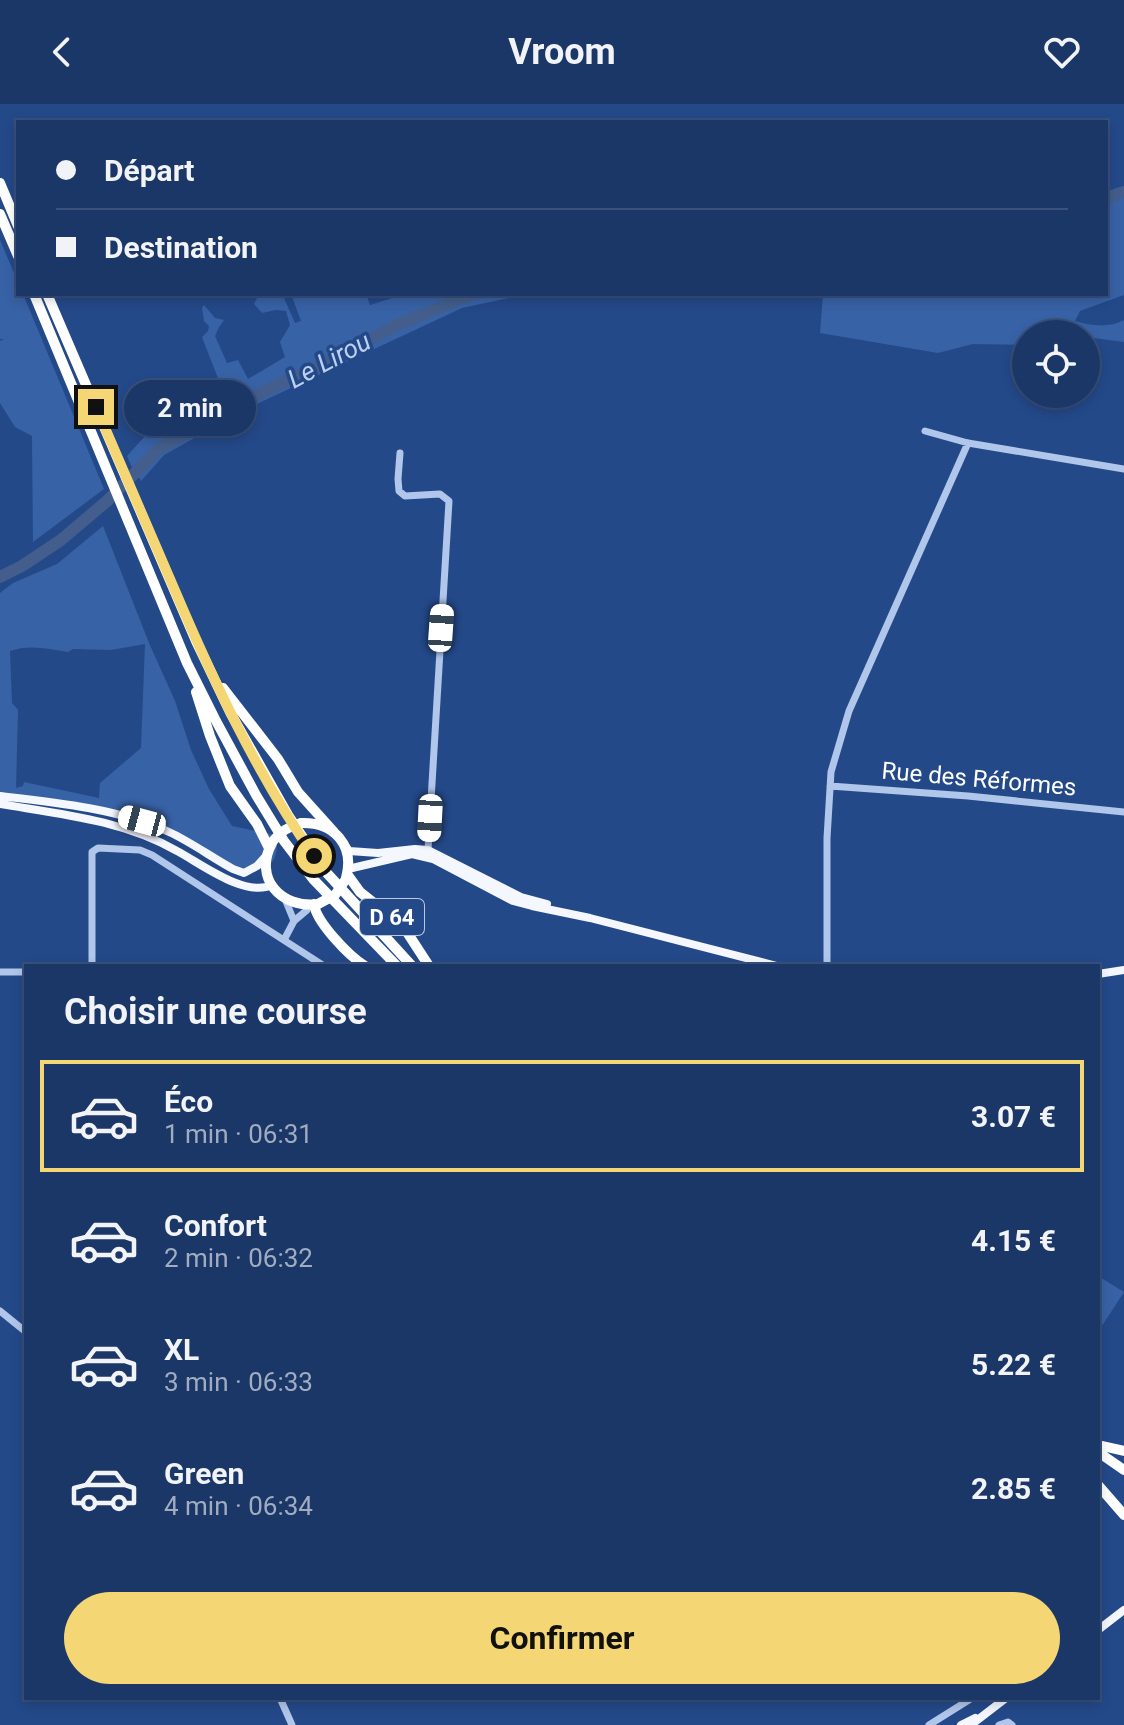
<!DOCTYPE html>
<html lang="fr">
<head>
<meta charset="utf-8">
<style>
  body { margin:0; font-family:Roboto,sans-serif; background:#284270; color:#f1f3f6; height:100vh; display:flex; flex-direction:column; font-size:30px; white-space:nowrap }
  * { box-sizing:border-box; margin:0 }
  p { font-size:26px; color:#a0acc0 }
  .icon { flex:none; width:44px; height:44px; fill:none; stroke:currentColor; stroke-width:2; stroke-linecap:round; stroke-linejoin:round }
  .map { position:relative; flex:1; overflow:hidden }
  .panel { position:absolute; left:24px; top:860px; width:1076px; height:736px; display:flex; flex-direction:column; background:#1b3767; border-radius:0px; box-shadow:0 4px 12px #0003,0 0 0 2px #39517b }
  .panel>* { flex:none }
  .hud { position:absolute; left:16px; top:16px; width:1092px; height:176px; border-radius:0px; box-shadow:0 4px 12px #0003,0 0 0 2px #39517b; display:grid; align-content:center; height:176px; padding:0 40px; background:#1b3767 }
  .fabs { position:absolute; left:1012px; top:216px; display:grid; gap:16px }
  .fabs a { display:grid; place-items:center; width:88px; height:88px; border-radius:50%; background:#1b3767; box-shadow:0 4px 12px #0003,0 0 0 2px #39517b; font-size:40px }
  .end { position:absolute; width:36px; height:36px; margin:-18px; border:10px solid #f4d774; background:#111; box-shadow:0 0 0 4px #111 }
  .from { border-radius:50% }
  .bubble { position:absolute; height:56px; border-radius:28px; background:#1b3767; box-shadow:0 4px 12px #0003,0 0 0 2px #39517b; font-size:26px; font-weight:700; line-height:56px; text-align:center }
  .car { position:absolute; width:24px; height:48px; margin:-24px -12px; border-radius:10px; box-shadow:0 0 6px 2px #0007; background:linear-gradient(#fff 24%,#345 0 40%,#fff 0 76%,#345 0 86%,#fff 0) }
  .hud b { display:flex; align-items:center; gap:28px; height:76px; font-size:30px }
  .hud b+b { border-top:2px solid #39517b }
  .hud i { width:20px; height:20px; background:#f1f3f6 }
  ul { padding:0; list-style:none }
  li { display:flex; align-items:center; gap:24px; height:112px; margin:0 16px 12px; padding:0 24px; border:4px solid transparent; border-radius:0px }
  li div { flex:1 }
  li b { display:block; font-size:30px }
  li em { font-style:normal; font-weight:700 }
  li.selected { border-color:#f4d774 }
  li>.icon { width:72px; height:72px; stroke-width:1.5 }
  h2 { padding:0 40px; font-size:36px; line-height:96px }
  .cta { display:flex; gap:16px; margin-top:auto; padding:16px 40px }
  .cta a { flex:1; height:92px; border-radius:48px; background:#f4d774; color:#111; font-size:32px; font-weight:700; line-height:92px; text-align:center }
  header { display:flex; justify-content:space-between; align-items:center; height:104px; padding:0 40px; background:#1b3767; font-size:36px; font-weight:700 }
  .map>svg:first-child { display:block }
  .green { fill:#3862a6; fill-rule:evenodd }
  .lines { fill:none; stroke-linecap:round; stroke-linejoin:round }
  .river { stroke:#435e8c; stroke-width:12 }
  .minor { stroke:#b0c6ea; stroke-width:7 }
  .major { stroke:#f4f7fe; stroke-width:8 }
  .highway { stroke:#fff; stroke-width:10 }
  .highway-bridge { stroke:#fff; stroke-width:10 }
  .route { stroke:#f4d774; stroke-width:10 }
  .labels { text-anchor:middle; stroke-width:7; stroke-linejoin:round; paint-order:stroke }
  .shield { fill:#244989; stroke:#bdc8dc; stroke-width:2 }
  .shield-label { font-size:22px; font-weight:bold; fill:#fff }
  .street-label { font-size:24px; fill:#fff; stroke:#244989 }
  .water-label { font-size:26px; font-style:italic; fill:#bcd1f1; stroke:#244989 }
</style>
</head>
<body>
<header><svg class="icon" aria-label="back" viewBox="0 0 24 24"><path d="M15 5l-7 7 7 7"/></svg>Vroom<svg class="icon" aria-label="heart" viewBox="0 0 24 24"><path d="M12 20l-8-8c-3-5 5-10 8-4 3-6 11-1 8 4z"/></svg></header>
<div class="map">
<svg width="1124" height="1621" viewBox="0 0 1124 1621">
  <rect width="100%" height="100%" fill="#244989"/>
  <path class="green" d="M1124,91V191L1080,207L1075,217C1092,222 1109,224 1124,216V238L1086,233V230L1047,228L1046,230H1026V241L973,240L938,249L820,229L823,190H1106V97Z
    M0,136L18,178V190H23L104,385L33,438L32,332L15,323L0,299V237L4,235H0Z
    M291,190H366L370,201L405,190H468L393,221L232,300L159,343L133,366L127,352L146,331L165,320L186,293L219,277L202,233L208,227L209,222L204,217L202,204L204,201L215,214L224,216L219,223L215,232L227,259L238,256L248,275L285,253L280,238L290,221L286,207L276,206L262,209L254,200L257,194H284L295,219L301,217Z
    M482,190H528L462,204L244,306L164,351L141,377L137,369L162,346L244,300L330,260L397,224Z
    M103,422L149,539L175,597L191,646L209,685L232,722L276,731C280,758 269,768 243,766L143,715L0,689V489L13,479L57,460ZM145,540L141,644L100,679L99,694L24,678L23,682L16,684L18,606L12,599L10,547C29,540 49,545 68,548L73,545L111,546Z
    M1098,1172L1124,1188L1098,1228Z"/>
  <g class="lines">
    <path class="river" d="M1106,94L1124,88
      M0,473L22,462L61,436L107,397L159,345L242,298L325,259L395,222L473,190"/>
    <path class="minor" d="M925,327L968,339L1124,365
      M400,349L398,375L399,387L405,392L440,390L449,397L428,746L425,750
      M830,682L968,692L1124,708
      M285,795L294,817
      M284,836L294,817L307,806L308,801
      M92,862V748L98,744L140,746L152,751L324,862
      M827,862V734L831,668L849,607L968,339
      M0,868H26
      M0,1207L26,1228
      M280,1594L292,1621
      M929,1621L972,1594
      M999,1621L1008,1618L1012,1621"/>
    <path class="major" d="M0,692C53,698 121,705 169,728C191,738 211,753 233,765L244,769L257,762L266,752
      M0,700C60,710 123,716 177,747C200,759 245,794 272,781
      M345,741L349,747L378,749L415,745L428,746L521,793L547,800
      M348,765L412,750L433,755L513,797L532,802L590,814L777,862
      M1098,870L1124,866
      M1098,1526L1124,1506
      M961,1621L975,1614
      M971,1621L1006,1594"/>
    <path class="highway" d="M0,79L18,122
      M0,110L18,152
      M34,190L187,559L215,615L256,691L284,737L313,775L397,862
      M47,190L196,537L231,610L288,711L325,767L412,862
      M223,584L278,655L298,688L334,728
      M196,588L210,632L230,682L257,720L269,744
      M301,719C334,718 355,741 346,774
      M272,739C253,774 281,805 318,800
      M347,770L360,788L403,822L429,862
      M314,800C316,818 349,852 365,862
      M1098,1341L1124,1347
      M1098,1348L1124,1366
      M1098,1381L1124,1411"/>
    <path class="highway-bridge" d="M273,737C281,727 289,722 301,719
      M318,800L335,791L346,775"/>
  </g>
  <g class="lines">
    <path class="route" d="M96,303C122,363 148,423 173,482C213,576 256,669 314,752"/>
  </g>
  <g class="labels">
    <rect class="shield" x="360" y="795" width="64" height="36" rx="6"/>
    <g class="shield-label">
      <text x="392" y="821">D 64</text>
    </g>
    <g class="street-label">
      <text transform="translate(979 675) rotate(5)" y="8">Rue des Réformes</text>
    </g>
    <g class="water-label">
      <text transform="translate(329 256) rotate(-28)" y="9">Le Lirou</text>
    </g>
  </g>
</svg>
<div class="fabs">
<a><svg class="icon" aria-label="locate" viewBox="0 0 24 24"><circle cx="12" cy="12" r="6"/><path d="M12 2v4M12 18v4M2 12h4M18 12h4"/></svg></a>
</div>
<i class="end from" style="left:314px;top:752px"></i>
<i class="end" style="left:96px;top:303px"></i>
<div class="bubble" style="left:124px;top:276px;width:132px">2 min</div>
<i class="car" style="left:441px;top:524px;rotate:4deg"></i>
<i class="car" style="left:430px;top:714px;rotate:183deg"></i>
<i class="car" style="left:142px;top:717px;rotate:285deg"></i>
<div class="hud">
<b><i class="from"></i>Départ</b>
<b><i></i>Destination</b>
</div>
<section class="panel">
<h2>Choisir une course</h2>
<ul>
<li class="selected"><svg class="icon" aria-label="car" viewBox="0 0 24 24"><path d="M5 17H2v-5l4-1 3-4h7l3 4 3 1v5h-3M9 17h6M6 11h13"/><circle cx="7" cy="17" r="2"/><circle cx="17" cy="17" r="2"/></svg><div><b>Éco</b><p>1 min · 06:31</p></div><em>3.07 €</em></li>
<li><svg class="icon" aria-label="car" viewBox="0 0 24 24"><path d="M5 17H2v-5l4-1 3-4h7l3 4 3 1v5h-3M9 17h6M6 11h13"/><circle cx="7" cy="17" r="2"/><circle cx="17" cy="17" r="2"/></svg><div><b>Confort</b><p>2 min · 06:32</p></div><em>4.15 €</em></li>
<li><svg class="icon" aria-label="car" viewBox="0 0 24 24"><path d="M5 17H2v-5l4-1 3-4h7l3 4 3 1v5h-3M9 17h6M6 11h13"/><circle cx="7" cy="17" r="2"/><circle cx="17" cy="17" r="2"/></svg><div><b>XL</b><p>3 min · 06:33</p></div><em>5.22 €</em></li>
<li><svg class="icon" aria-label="car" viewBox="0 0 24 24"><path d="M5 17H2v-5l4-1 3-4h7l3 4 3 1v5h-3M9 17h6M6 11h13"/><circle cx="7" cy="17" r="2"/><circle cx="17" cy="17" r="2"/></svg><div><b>Green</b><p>4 min · 06:34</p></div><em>2.85 €</em></li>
</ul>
<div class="cta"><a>Confirmer</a></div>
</section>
</div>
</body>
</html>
